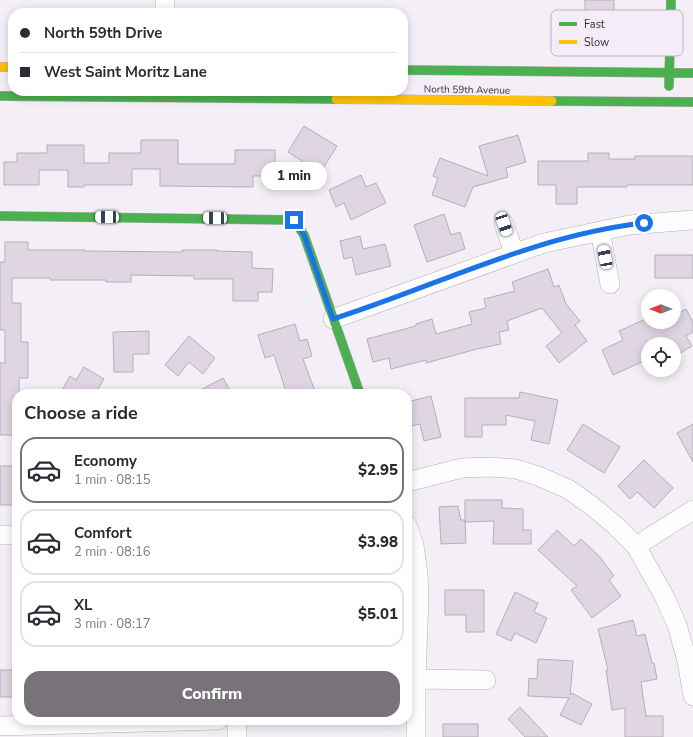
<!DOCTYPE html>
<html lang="en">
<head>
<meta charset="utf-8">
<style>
  body { margin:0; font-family:"Nunito Sans",sans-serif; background:#f7f7f7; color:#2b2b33; height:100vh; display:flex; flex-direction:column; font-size:15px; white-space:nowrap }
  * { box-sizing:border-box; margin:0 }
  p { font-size:13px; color:#7c7c81 }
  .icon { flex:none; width:22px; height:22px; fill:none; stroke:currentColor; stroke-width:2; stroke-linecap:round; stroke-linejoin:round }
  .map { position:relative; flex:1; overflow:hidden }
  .drawer { position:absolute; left:12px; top:389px; width:400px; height:336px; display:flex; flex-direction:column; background:#fff; border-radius:16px; box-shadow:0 2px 10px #0003 }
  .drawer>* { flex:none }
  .top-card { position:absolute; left:8px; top:8px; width:400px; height:88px; border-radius:16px; box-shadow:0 2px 10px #0003; display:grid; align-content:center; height:88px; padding:0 12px; background:#fff }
  .needle { width:26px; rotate:270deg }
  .buttons { position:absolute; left:641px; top:289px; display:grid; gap:8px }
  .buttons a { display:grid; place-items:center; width:40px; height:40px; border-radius:50%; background:#fff; box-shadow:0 2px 10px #0003; font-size:20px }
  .end { position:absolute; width:18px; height:18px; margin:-9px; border:5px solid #1a73e8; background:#fff; box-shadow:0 0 0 2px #fff }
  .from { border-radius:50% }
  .bubble { position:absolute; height:28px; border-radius:14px; background:#fff; box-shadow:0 2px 10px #0003; font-size:13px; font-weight:800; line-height:28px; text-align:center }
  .car { position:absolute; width:12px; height:24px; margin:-12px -6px; border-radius:5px; box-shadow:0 0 3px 1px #0007; background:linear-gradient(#fff 24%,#345 0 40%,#fff 0 76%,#345 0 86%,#fff 0) }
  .top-card b { display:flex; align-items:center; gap:14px; height:38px; font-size:15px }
  .top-card b+b { border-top:1px solid #e1e1e2 }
  .top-card i { width:10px; height:10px; background:#2b2b33 }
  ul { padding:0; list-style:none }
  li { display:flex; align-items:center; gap:12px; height:66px; margin:0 8px 6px; padding:0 4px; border:2px solid #e1e1e2; border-radius:16px }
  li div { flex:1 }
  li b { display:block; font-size:15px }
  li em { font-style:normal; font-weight:800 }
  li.active { border-color:#777379 }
  li>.icon { width:36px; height:36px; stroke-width:1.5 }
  h2 { padding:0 12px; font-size:18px; line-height:48px }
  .cta { display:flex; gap:8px; margin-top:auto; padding:8px 12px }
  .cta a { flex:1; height:46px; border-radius:16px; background:#777379; color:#fff; font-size:16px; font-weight:800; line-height:46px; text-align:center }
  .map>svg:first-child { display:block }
  .building { fill:#dfd5e3; stroke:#b3b0b5 }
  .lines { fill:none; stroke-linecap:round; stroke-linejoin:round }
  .street-casing { stroke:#b4b0b5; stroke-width:20 }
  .fast-casing { stroke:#b4b0b5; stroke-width:10 }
  .slow-casing { stroke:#b4b0b5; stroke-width:10 }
  .street { stroke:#fdfdfe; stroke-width:19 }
  .fast { stroke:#4caf50; stroke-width:9 }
  .slow { stroke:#ffc107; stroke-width:9 }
  .route { stroke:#1a73e8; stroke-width:5 }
  .labels { text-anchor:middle; stroke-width:4; stroke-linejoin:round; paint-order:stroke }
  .street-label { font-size:10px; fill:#343035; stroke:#f5ecf9 }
  .key { fill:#f5ecf9; stroke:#bbb4be; stroke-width:1 }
  .key-label { font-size:11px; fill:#343035 }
</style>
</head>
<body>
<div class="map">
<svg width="693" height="737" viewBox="0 0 693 737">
  <rect width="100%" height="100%" fill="#f4eff6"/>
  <path class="building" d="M585,0H614V36H585Z
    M304,126L337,146L312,186L298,177L306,164L288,152Z
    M518,135L526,162L506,168L508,177L473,187L465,207L432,195L438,178L433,176L440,158L488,176L479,146Z
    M141,140H178V164H235V150H275V176H253V187L160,186V169H132V185H84V187H68V170H39V185H4V162H17V153H47V145H84V163H109V153H141Z
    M588,153H609V159H635V156H693V185H627V187H577V204H556V185H538V161H588Z
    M361,175L366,187L376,183L386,203L351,220L344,203L336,207L329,190Z
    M444,214L451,235L460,232L465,249L427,262L414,225Z
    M360,236L363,249L385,244L391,266L356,275L352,257L344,259L340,241Z
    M5,242H28V250H85V251L182,252V250H217V251L252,252V268L273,269L272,292H258V301H233V279H194V276L131,275V282H106V280H50V278H12V303H21V342H28V378H19V394H17V435H0V363H5V330H0V262H5Z
    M655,255H693V278H655Z
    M548,269L554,287L559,285L566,304L580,321L575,325L587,341L559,363L546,346L562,333L542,308L507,321L509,330L499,332L501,344L477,349L426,363V360L391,369L389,358L373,362L367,339L416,326V324L432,319L436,334L472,324L469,312L486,308L484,299L515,291L512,282Z
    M686,309L693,322V332L686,336L692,346L674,357V344H648V359L613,375L602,350L623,340L619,331L648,318V322H674V316Z
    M295,324L300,341L307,339L312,356L303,359L316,394H287L274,355L265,358L258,335Z
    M149,331V354H133V372H114L113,332Z
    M189,336L215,358L203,374L189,362L178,376L165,365Z
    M84,367L104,379L95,394H60L70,376L76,380Z
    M223,378L232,394H193Z
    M520,392L558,400L549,444L531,440L535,421L506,415V425H482V437H465V398H519Z
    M431,396L441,437L424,441L420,424L407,427V402Z
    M583,424L620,447L604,473L567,450Z
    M693,424V462L677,433Z
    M644,460L673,488L654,508L637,492L630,499L618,486Z
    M0,466H16V505H0Z
    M465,500H502V508L523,509V530H531V544H493L494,521L465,522Z
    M458,506L461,520H465L466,543L441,544L439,507Z
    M557,530L574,546L581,539L600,557L614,576L609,580L621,596L592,618L571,590L577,586L538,550Z
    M445,590H484V632H466V615H445Z
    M515,592L538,603L534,612L547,618L536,643L515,633L511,641L496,634Z
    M633,620L637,636L645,634L652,663H654L657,679L641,682L646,716H663V737H625V708L612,710L606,670H608L598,629Z
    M538,659L573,661L570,695L572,693L592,704L581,725L560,715L569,698L528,696L529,678L537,679Z
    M0,670H17V697H0Z
    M520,707L548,737H525L508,719Z
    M443,724H478V737H443Z"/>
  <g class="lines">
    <defs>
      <path id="street" d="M165,0V13
        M504,224L514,253
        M600,231L610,284
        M333,319L544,243L629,225L693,220
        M407,482L462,468L490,467L516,469L538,476L568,489L592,506L616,526L636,546L664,596L677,625L687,661L693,696
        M407,525L414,545L418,575L419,597L416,679V737
        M0,535H17
        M636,546L693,510
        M416,679L486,680
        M237,720V737
        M0,726L218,720"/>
      <path id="fast" d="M403,70L693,73
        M669,86L671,0
        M0,96L336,99
        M552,101L693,102
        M0,216L294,220L304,235L360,394"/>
      <path id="slow" d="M0,67H13
        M336,99L552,101"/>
    </defs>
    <use href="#street" class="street-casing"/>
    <use href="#fast" class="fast-casing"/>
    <use href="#slow" class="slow-casing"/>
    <use href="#street" class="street"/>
    <use href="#fast" class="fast"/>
    <use href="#slow" class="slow"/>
  </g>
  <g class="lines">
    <path class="route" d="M294,220L304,235L333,319C437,286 535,235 644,223"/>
  </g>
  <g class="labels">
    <g class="street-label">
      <text transform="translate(467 89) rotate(1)" y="4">North 59th Avenue</text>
    </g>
  </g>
  <rect x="551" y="10" width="132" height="46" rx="6" class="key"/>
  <rect x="559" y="22" width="18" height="4" fill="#4caf50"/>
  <rect x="559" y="40" width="18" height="4" fill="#ffc107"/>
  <g class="key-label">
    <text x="584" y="28">Fast</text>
    <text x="584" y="46">Slow</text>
  </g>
</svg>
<div class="buttons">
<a><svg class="needle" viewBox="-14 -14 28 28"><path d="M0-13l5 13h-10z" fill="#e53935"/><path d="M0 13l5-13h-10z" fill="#7c7c81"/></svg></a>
<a><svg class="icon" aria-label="locate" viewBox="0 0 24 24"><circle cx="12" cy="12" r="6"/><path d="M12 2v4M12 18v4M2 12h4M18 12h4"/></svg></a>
</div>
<i class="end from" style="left:644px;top:223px"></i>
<i class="end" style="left:294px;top:220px"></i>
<div class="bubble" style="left:261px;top:162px;width:66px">1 min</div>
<i class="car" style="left:107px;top:217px;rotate:271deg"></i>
<i class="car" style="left:215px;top:218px;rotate:271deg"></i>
<i class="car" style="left:504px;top:224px;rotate:161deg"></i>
<i class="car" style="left:605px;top:257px;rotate:349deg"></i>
<div class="top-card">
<b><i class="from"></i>North 59th Drive</b>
<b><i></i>West Saint Moritz Lane</b>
</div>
<section class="drawer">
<h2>Choose a ride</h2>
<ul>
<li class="active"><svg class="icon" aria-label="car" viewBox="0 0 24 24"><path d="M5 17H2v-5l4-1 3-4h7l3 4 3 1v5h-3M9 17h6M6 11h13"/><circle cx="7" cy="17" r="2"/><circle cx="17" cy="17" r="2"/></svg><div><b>Economy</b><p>1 min · 08:15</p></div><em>$2.95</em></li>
<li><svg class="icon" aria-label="car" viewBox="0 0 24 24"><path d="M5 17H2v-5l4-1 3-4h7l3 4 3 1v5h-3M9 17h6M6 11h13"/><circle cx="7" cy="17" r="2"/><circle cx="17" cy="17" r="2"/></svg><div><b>Comfort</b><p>2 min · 08:16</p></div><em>$3.98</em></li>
<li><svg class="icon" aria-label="car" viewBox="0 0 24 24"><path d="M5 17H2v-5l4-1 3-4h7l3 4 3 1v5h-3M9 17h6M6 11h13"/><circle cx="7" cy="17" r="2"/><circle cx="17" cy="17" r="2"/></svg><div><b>XL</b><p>3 min · 08:17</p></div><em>$5.01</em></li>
</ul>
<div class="cta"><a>Confirm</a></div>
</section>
</div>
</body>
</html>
